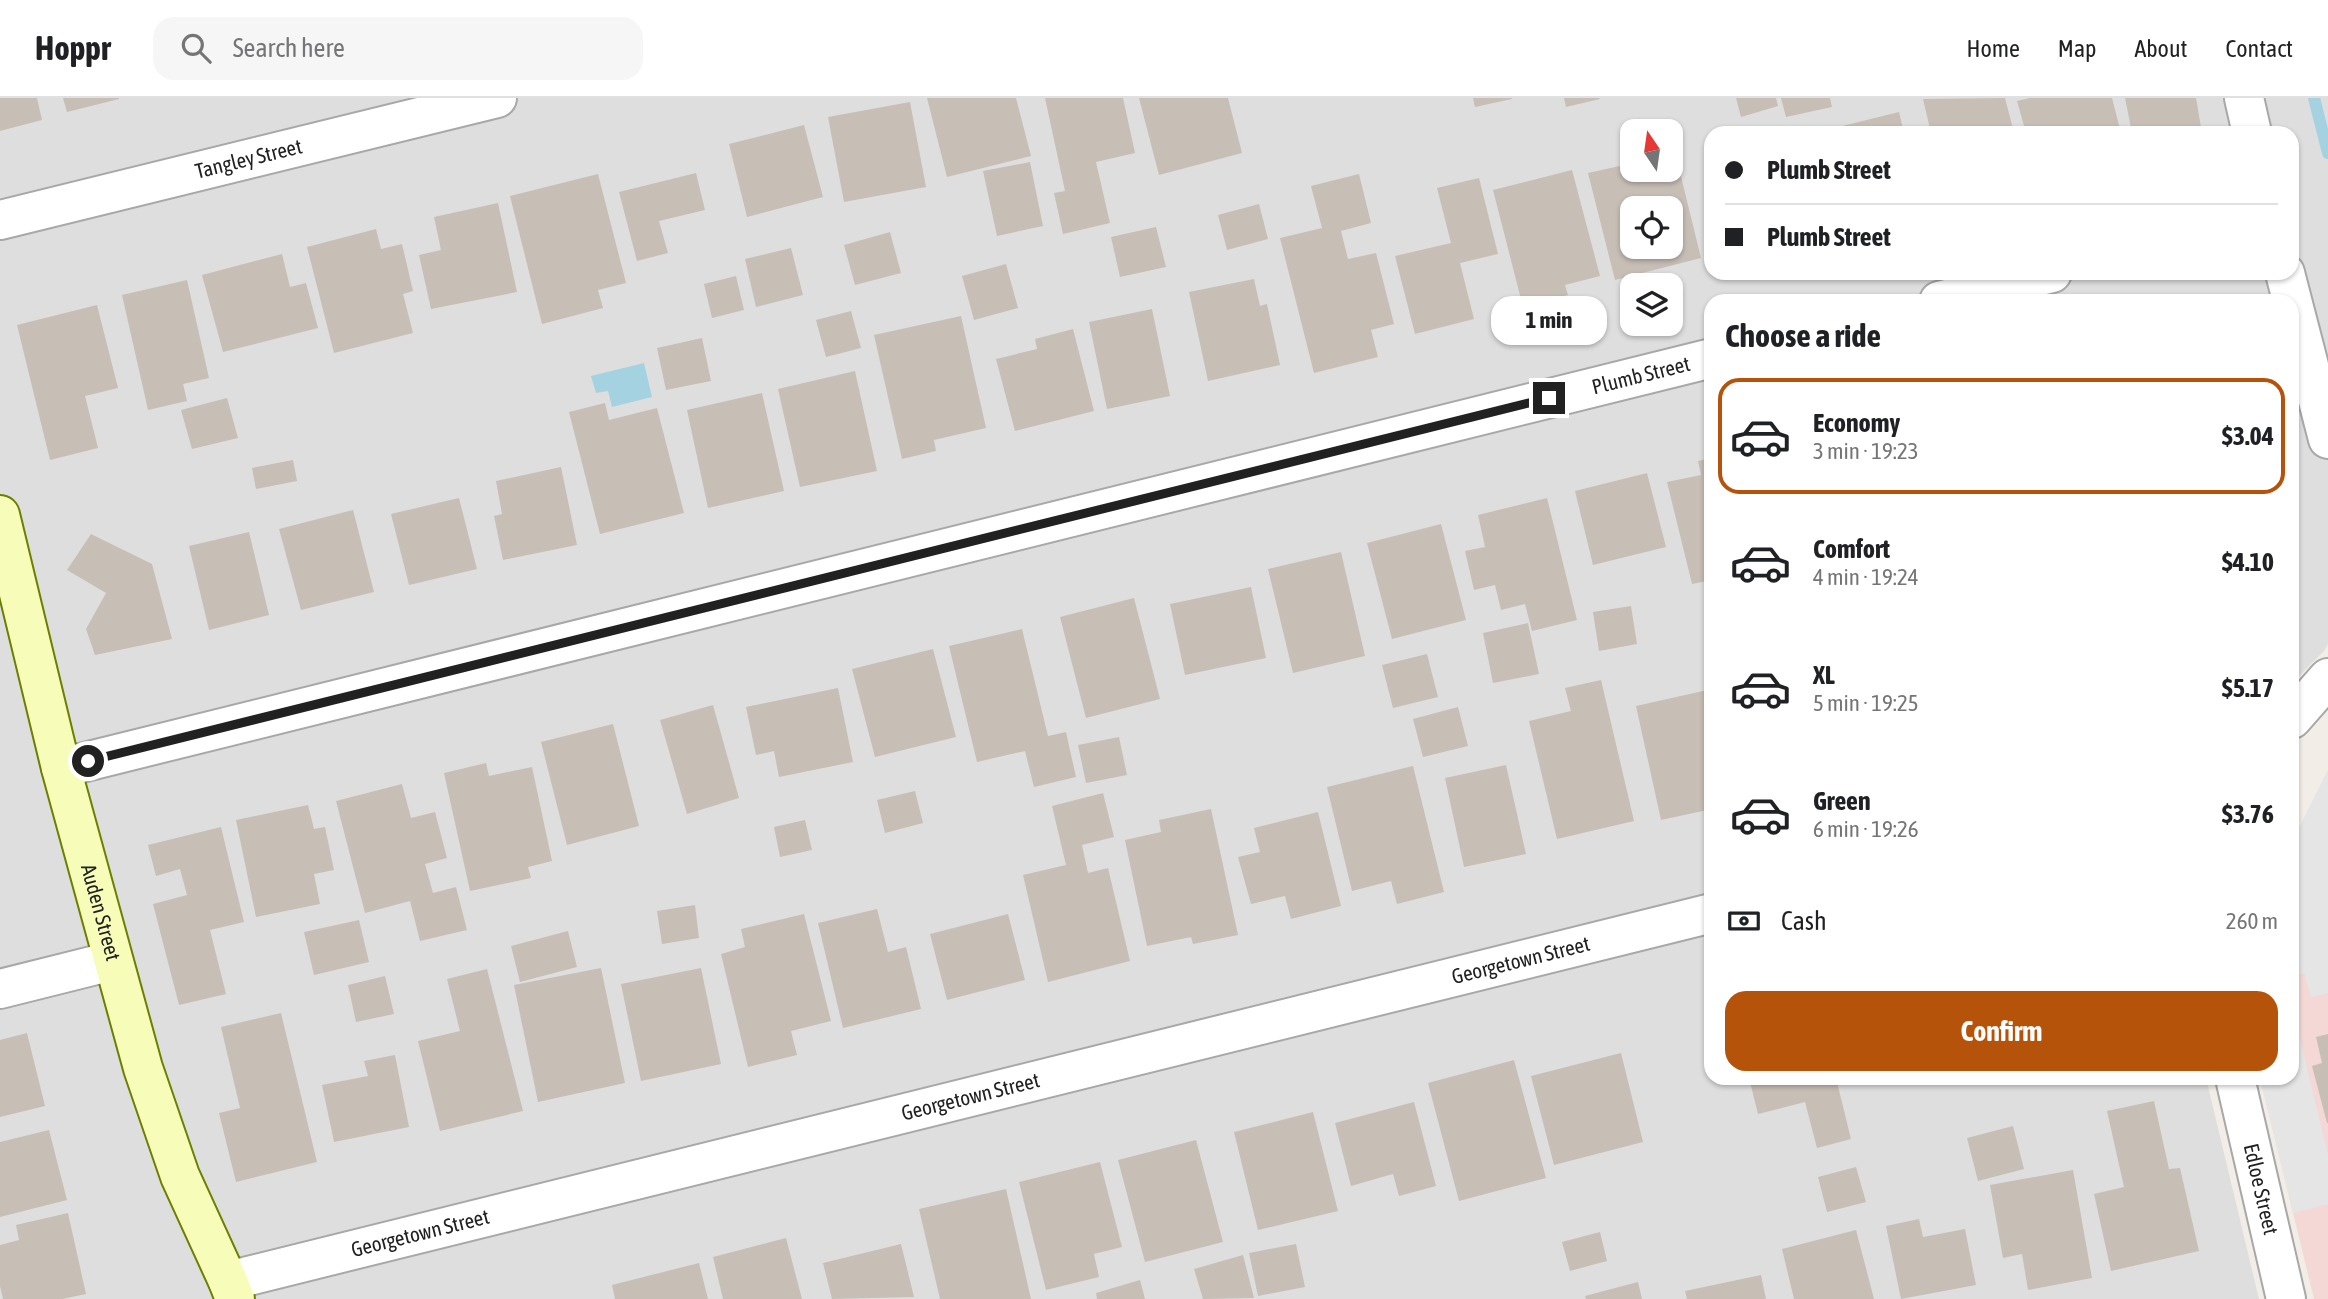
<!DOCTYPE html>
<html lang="en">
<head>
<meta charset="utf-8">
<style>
  body { margin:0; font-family:"Asap Condensed",sans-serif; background:#f6f6f6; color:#202124; height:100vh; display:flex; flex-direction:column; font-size:26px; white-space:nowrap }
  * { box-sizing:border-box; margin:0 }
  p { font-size:23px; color:#757577 }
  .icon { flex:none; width:38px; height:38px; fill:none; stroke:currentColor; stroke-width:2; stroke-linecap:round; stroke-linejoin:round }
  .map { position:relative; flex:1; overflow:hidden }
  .drawer { position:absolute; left:1704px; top:196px; width:595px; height:791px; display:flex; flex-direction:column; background:#fff; border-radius:21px; box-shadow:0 2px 5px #0004 }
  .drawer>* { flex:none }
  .hud { position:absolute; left:1704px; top:28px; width:595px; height:154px; border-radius:21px; box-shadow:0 2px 5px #0004; display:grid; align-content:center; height:154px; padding:0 21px; background:#fff }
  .needle { width:46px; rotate:347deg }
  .tools { position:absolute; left:1620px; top:21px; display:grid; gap:14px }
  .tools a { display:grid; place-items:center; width:63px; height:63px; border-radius:14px; background:#fff; box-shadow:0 2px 5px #0004; font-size:35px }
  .end { position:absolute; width:32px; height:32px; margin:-16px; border:9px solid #212121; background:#fff; box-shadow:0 0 0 4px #fff }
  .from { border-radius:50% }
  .bubble { position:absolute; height:49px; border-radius:21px; background:#fff; box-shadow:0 2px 5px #0004; font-size:23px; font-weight:700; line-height:49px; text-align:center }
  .hud b { display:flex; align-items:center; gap:24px; height:66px; font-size:26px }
  .hud b+b { border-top:2px solid #e0e0e0 }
  .hud i { width:18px; height:18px; background:#202124 }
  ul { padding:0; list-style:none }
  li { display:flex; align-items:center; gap:21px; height:116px; margin:0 14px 10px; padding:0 7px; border:4px solid transparent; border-radius:21px }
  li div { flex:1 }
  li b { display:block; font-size:26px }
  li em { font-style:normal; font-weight:700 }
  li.current { border-color:#b45309 }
  li>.icon { width:63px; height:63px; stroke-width:1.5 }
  h2 { padding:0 21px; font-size:32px; line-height:84px }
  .pay { display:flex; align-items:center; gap:18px; height:77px; padding:0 21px; font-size:26px }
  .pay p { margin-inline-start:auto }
  .primary-button { display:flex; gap:14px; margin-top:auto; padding:14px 21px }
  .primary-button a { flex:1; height:80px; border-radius:21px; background:#b45309; color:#fff; font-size:28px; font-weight:700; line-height:80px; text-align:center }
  header { display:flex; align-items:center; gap:42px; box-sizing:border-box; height:98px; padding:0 35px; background:#fff; border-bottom:2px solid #e0e0e0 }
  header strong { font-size:33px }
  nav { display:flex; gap:38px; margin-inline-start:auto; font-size:24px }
  .search { width:490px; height:63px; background:#f6f6f6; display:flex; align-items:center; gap:18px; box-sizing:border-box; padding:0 24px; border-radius:21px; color:#757577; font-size:26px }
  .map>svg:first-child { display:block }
  .residential { fill:#dfdede; fill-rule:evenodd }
  .commercial { fill:#f3d8d6 }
  .parking { fill:#e5e5e5 }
  .water { fill:#a5d2e1 }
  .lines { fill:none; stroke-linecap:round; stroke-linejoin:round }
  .stream { stroke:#a5d2e1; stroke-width:12 }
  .building { fill:#c7beb6; fill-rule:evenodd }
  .street-casing { stroke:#a8a8a8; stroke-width:42 }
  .secondary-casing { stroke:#6d7f00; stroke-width:42 }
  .street { stroke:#fff; stroke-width:38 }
  .secondary { stroke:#f7fdb9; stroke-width:38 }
  .route { stroke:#212121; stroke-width:9 }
  .labels { text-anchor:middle; stroke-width:6; stroke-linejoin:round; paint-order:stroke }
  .street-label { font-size:21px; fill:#212121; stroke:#fff }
</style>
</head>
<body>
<header>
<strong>Hoppr</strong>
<div class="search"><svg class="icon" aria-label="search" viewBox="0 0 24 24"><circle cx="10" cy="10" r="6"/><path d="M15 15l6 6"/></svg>Search here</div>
<nav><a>Home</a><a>Map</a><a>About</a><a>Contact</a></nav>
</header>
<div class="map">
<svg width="2328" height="1201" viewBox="0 0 2328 1201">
  <rect width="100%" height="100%" fill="#f2eee7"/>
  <path class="residential" d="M0,0H2328V546L2324,553L2293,584L2292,203H1712V980H2206L2259,1201H0ZM1633,33H1671V72H1633ZM1712,35H2292V175H1712ZM1633,110H1671V149H1633ZM1633,187H1671V226H1633Z"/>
  <path class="commercial" d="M2328,672V1201H2314L2260,980H2292L2293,742Z"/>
  <path class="parking" d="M2328,672V895L2311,899L2304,875L2293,878V742Z
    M2293,912L2328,1057V1106L2293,1115L2260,980H2292Z"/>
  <path class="water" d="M644,265L652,299L612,309L608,293L596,295L591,278Z"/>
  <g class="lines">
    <path class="stream" d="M2314,0L2328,55"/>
  </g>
  <path class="building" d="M0,0H37L42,22L0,33Z
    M63,0H119V1L67,14Z
    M927,0H1016L1031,58L947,79Z
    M1045,0H1123L1135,55L1096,64L1110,125L1063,136L1054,95L1065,93Z
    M1139,0H1228L1242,55L1159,77Z
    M1473,0H1512V1L1475,9Z
    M1564,0H1599L1600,1L1566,9Z
    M1736,0H1776L1778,8L1741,19Z
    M1781,0H1830L1832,9L1786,19Z
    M2005,0L2014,35H1931L1923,1Z
    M2030,0H2112L2121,35H2026L2017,3Z
    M2125,0H2196L2202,35H2132Z
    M910,4L926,89L844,104L828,19Z
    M1899,14L1904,35H1818V34Z
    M804,27L823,99L747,119L729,46Z
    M1675,54L1701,160L1615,182L1588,75L1633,65V72H1671V55ZM1633,110H1671V149H1633Z
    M1030,64L1043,128L997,138L983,73Z
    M1572,72L1600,178L1565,187L1568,197L1523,209L1493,92Z
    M1712,72V103H1710L1704,74Z
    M696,75L705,112L659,123L668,155L637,163L619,94Z
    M598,76L626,185L598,192L603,210L542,226L510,98Z
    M1359,76L1371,125L1341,133L1348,161L1376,155L1394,226L1371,232L1378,259L1314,275L1280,140L1322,130L1311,88Z
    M1479,80L1498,156L1460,165L1474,221L1415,236L1395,158L1451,145L1437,90Z
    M498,105L517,194L431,211L419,157L441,152L434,119Z
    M1259,106L1268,141L1227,152L1218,117Z
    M1156,129L1166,169L1120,179L1111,139Z
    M376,131L381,151L402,146L413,193L403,196L413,235L334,255L307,149Z
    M890,134L901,175L855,187L844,147Z
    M791,150L803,197L756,209L745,161Z
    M282,156L290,189L306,185L318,230L223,254L202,177Z
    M1006,166L1018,210L974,222L962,178Z
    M736,178L744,212L712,220L704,186Z
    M1254,181L1260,208L1267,206L1280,267L1208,283L1189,194Z
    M187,182L209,280L183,286L187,303L148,312L122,197Z
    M97,207L118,290L85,298L98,350L50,362L17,227Z
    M1152,211L1170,298L1107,311L1089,224Z
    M851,213L861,250L826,259L816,222Z
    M961,218L986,330L934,342L936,353L902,361L874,237Z
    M1073,231L1094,313L1015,333L996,261L1037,251L1035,241Z
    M702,240L711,283L666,292L657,250Z
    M855,273L877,373L800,389L778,291Z
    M762,295L784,393L708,410L687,312Z
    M227,300L238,340L192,351L181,312Z
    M605,305L609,322L657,310L684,415L600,436L569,314Z
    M1712,360V482L1692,486L1667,384L1701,377L1698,363Z
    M293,362L297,383L256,391L252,370Z
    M561,369L577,447L503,462L494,418L502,416L496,383Z
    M1647,375L1666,449L1593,467L1575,393Z
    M459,400L477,471L409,487L391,416Z
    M1547,400L1577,522L1532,533L1525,506L1501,512L1495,487L1474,492L1465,453L1485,449L1478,417Z
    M353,412L374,494L301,512L279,431Z
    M1441,426L1466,522L1392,541L1367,445Z
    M249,434L269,517L209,532L189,448Z
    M91,436L152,466L172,541L95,557L86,531L106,495L67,472Z
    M1341,454L1365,558L1293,575L1268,471Z
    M1251,489L1266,560L1185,577L1170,506Z
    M1134,500L1160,601L1086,620L1060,519Z
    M1631,508L1637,546L1599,553L1593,514Z
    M1528,525L1539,576L1493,585L1483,535Z
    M1022,531L1048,638L1066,634L1076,679L1034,689L1025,653L977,664L949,548Z
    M933,551L956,639L875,659L852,571Z
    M1427,556L1438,599L1393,610L1382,567Z
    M1601,582L1634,723L1557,741L1529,623L1571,613L1565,590Z
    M838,590L853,664L779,679L774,653L756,657L746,609Z
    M1712,591V711L1661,722L1636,608Z
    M713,607L739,700L687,716L660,622Z
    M1458,609L1468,648L1423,659L1413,621Z
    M613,626L639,728L567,747L541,644Z
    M1119,639L1127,677L1086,685L1078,647Z
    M486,665L489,678L532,669L552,763L528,769L531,780L470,793L444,675Z
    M1506,667L1526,756L1464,769L1445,680Z
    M1413,668L1444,794L1397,806L1391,783L1352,793L1327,689Z
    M402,686L411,720L435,714L447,760L425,766L433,795L456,789L467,832L420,843L410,803L365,815L336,703Z
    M915,693L923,725L885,735L877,702Z
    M1103,695L1114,739L1082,747L1088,775L1108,770L1130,863L1048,884L1023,777L1066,767L1052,708Z
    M308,707L314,731L325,729L334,772L314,776L320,806L256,819L236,722Z
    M1211,711L1238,837L1193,846L1191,839L1147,848L1125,742L1161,734L1159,722Z
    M1318,714L1341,808L1291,821L1285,798L1251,806L1238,759L1260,754L1254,730Z
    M805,722L812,752L780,759L774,729Z
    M221,729L244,824L210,832L226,896L179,907L153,806L187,797L180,771L156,778L148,747Z
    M695,807L699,840L662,846L657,813Z
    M877,811L888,854L906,849L921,911L843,930L818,825Z
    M804,816L831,923L791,933L797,957L748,969L721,856L745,849L741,831Z
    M1008,816L1025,882L947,902L930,836Z
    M359,822L369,864L314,877L304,834Z
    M568,833L577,869L520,884L511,848Z
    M601,870L625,985L538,1004L514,887Z
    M701,870L721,966L641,983L621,886Z
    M487,871L523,1013L440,1033L418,943L460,933L447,881Z
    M385,878L394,916L356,924L348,887Z
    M281,915L317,1064L236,1084L219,1015L240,1010L221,929Z
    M27,935L45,1008L0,1019V942Z
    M2328,936V1025H2327L2312,968L2322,965L2316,939Z
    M1621,955L1643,1044L1554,1067L1531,978Z
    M395,957L409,1029L334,1044L322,987L368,978L364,963Z
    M1514,962L1546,1080L1459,1103L1428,985Z
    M1749,980H1836L1851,1041L1817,1050L1805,1004L1758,1016Z
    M2154,1003L2169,1071L2180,1070L2199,1153L2111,1173L2094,1096L2124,1089L2107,1013Z
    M1414,1004L1436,1088L1399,1098L1393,1076L1351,1088L1335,1025Z
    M1313,1014L1338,1113L1258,1132L1234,1034Z
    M2013,1028L2024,1071L1978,1083L1967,1040Z
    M49,1032L67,1102L0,1119V1044Z
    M1196,1042L1223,1144L1145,1164L1118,1062Z
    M1100,1064L1122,1149L1094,1156L1099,1179L1046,1192L1019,1084Z
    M1856,1069L1866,1104L1827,1114L1818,1079Z
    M2073,1072L2092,1180L2028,1192L2022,1156L2003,1160L1990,1087Z
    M1006,1091L1031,1201H940L919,1111Z
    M68,1115L86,1196L62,1201H3L0,1188V1147L19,1142L16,1127Z
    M1919,1121L1923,1139L1965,1131L1976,1187L1901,1201L1886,1128Z
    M1856,1132L1874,1201H1794L1782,1151Z
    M1600,1134L1607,1163L1570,1173L1562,1144Z
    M786,1140L802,1201H723L713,1159Z
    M901,1146L914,1199L832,1201L823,1165Z
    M1296,1146L1305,1189L1258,1198L1249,1155Z
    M1243,1157L1254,1200L1203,1201L1194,1171Z
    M699,1165L708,1201H615L612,1187Z
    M1761,1177L1766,1201H1687L1685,1193Z
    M1140,1182L1145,1201H1097L1096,1195Z
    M1638,1184L1642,1201H1586L1585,1198Z"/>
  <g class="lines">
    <defs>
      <g id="street">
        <path d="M2244,0L2252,35"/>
        <path id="s1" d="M0,122L497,0"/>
        <path d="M2285,175L2328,341"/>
        <path d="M1939,203L2052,175"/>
        <path d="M2292,621L2328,580"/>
        <path id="s2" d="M61,670L1712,260"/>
        <path d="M0,891L112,863"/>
        <path id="s3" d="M2235,980L2286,1201"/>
        <path id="s4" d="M228,1183L1712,815"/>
      </g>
      <g id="secondary">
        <path id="s5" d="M0,417L61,670L143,970L180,1078L228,1183L235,1201"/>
      </g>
    </defs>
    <use href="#street" class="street-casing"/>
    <use href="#secondary" class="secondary-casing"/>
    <use href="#street" class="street"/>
    <use href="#secondary" class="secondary"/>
  </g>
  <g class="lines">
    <path class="route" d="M88,663L1549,300"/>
  </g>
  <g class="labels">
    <g class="street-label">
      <text dy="7" stroke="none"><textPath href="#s1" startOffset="256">Tangley Street</textPath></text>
      <text dy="7" stroke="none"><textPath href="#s2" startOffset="1628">Plumb Street</textPath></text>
      <text dy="7" stroke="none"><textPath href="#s5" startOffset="410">Auden Street</textPath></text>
      <text dy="7" stroke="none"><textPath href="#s4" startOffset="1332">Georgetown Street</textPath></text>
      <text dy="7" stroke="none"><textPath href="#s4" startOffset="765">Georgetown Street</textPath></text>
      <text dy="7" stroke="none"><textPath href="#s3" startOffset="114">Edloe Street</textPath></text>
      <text dy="7" stroke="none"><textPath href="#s4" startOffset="198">Georgetown Street</textPath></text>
    </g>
  </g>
</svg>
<div class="tools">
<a><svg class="needle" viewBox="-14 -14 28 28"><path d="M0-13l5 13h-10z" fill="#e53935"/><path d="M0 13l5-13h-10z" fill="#757577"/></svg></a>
<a><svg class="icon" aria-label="locate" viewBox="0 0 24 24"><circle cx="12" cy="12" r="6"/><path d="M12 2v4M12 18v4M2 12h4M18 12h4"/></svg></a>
<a><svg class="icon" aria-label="layers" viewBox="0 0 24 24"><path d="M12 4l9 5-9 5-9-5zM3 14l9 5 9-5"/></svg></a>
</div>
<i class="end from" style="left:88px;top:663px"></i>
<i class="end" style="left:1549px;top:300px"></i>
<div class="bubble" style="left:1491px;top:198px;width:116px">1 min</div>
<div class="hud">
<b><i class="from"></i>Plumb Street</b>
<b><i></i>Plumb Street</b>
</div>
<section class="drawer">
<h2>Choose a ride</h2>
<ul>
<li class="current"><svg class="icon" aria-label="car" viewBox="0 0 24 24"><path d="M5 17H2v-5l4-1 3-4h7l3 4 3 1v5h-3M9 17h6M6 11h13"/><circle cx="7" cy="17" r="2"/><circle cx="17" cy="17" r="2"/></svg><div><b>Economy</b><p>3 min · 19:23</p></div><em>$3.04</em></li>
<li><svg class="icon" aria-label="car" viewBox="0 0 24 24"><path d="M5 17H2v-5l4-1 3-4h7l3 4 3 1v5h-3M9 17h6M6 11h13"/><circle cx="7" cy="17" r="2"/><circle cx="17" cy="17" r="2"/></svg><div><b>Comfort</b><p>4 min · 19:24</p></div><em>$4.10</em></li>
<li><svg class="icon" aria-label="car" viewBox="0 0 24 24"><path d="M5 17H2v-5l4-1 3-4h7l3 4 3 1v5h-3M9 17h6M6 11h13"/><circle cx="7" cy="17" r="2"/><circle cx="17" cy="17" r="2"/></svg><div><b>XL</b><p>5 min · 19:25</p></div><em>$5.17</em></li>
<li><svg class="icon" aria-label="car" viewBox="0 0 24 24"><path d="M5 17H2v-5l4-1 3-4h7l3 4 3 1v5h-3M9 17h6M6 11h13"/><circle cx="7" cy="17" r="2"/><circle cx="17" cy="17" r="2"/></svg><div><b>Green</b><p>6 min · 19:26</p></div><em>$3.76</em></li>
</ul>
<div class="pay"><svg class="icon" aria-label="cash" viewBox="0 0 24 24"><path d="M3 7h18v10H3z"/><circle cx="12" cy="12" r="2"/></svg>Cash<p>260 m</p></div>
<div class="primary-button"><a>Confirm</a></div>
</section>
</div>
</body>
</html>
